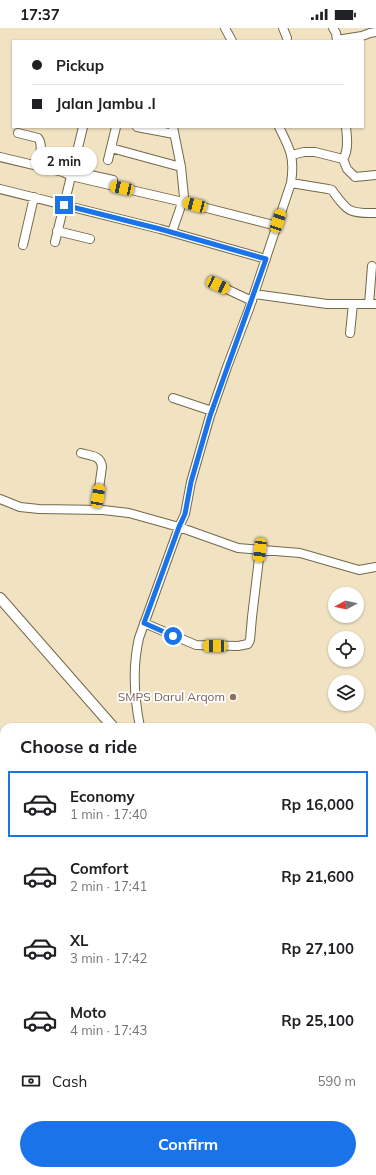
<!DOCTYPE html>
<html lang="en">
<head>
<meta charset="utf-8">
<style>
  body { margin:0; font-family:Mulish,sans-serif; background:#f6f6f6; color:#202124; height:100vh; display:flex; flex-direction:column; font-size:15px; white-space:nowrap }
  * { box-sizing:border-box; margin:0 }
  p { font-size:13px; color:#757577 }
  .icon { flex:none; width:22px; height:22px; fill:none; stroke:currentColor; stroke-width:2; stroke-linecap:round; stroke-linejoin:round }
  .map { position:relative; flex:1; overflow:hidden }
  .drawer { position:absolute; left:0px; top:695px; width:376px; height:452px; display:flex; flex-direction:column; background:#fff; border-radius:12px 12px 0 0; box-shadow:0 1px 3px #0004 }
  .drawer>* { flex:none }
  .banner { position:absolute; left:12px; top:12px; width:352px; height:88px; border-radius:0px; box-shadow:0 1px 3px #0004; display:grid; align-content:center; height:88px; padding:0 20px; background:#fff }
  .needle { width:26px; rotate:262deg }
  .tools { position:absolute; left:328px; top:559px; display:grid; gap:8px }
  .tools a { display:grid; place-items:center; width:36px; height:36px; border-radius:50%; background:#fff; box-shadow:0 1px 3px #0004; font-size:20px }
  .end { position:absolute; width:18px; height:18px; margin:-9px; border:5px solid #1a73e8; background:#fff; box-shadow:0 0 0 2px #fff }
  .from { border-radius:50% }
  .bubble { position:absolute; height:28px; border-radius:14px; background:#fff; box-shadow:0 1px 3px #0004; font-size:13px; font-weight:700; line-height:28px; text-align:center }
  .car { position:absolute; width:12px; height:24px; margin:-12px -6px; border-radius:5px; box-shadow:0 0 3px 1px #0007; background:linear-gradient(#f5c518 24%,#345 0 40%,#f5c518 0 76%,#345 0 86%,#f5c518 0) }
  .banner b { display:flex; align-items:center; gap:14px; height:38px; font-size:15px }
  .banner b+b { border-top:1px solid #e0e0e0 }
  .banner i { width:10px; height:10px; background:#202124 }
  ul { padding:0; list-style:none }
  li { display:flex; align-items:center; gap:12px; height:66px; margin:0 8px 6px; padding:0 12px; border:2px solid transparent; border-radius:0px }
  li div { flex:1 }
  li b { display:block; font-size:15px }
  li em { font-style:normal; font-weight:700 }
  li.active { border-color:#1a73e8 }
  li>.icon { width:36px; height:36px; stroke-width:1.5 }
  h2 { padding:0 20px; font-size:18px; line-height:48px }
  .pay { display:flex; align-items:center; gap:10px; height:44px; padding:0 20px; font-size:15px }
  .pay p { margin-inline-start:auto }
  .primary-button { display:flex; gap:8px; margin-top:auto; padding:8px 20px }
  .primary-button a { flex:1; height:46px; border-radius:24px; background:#1a73e8; color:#fff; font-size:16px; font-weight:700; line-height:46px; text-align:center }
  .status { display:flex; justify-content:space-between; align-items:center; height:28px; padding:0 20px; background:#fff; direction:ltr }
  .status svg { height:11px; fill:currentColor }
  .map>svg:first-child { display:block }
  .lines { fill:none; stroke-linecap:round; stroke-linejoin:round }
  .minor-casing { stroke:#74684a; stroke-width:10 }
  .major-casing { stroke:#74684a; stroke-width:12 }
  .minor { stroke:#fff; stroke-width:8 }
  .major { stroke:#fff; stroke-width:10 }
  .route { stroke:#1a73e8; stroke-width:5 }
  .education-dot { fill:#8d6e63; stroke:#fff; stroke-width:1.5 }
  .labels { text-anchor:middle; stroke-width:3.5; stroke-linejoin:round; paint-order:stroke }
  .education-label { font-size:12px; fill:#785e54; stroke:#fff; text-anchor:end }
</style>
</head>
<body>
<div class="status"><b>17:37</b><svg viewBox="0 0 49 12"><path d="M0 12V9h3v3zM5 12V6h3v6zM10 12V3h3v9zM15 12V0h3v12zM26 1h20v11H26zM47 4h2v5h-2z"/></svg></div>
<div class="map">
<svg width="376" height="1147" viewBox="0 0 376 1147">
  <rect width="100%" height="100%" fill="#f1e3c2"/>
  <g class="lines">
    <defs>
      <path id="minor" d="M225,0L232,13
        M283,0L287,10
        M333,0L336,5L337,13
        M337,12L362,8L370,5L376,4
        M137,99L174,106
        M18,105L38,110C44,117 39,130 38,138
        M111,120L181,139
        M292,127L304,124H315L343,131C349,123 347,108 346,99
        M0,129L63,144L71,148L183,174L277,198
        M343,131L347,141L355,149L376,147
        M108,132L116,99
        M63,144L72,143L113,152
        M291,155L328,161L332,162C347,183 349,186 376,185
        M0,161L160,201L266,231
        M57,203L90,211
        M172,204L184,169L181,139L173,99
        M55,214L83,99
        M23,217L34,169
        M218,257L252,273
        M254,266L327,276H376
        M369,276L372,238
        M350,305L353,276
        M173,370L212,383
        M81,425C91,428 101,427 102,439L96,482
        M0,471L20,479L39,481L103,482L129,485L179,499L238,520L300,525L359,542L376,539
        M144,595L196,617L238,618L248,616L250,612L252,589L260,522
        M140,699C134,669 132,640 139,610L179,499L185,486L191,454L210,388L227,339L249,281L291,155C295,129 290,121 279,99
        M372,812L376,810
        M0,871L4,870
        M372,895L376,894"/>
      <path id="major" d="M0,570L113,699
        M372,1014L376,1019"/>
    </defs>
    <use href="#minor" class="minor-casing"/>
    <use href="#major" class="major-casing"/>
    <use href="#minor" class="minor"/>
    <use href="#major" class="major"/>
  </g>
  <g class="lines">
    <path class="route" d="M64,177L160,201L266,231L210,388L191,454L185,486L179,499L144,595L173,608"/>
  </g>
  <circle class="education-dot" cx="233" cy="669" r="4"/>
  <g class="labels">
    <g class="education-label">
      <text x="225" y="673">SMPS Darul Arqom</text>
    </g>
  </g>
</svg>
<div class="tools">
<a><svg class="needle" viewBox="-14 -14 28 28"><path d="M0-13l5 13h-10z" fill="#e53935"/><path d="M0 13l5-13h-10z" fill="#757577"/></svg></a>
<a><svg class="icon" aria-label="locate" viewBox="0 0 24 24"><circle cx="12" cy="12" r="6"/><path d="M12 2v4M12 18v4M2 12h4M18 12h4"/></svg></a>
<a><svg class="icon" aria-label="layers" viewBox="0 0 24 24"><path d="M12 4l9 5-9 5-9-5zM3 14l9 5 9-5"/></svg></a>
</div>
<i class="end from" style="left:173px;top:608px"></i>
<i class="end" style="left:64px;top:177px"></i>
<div class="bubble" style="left:31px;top:119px;width:66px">2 min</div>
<i class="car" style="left:122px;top:160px;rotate:282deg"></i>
<i class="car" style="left:195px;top:177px;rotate:285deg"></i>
<i class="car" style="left:278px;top:193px;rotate:18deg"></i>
<i class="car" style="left:218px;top:257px;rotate:115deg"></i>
<i class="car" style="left:98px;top:468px;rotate:9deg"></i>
<i class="car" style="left:260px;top:522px;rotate:187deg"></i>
<i class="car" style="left:215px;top:618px;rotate:271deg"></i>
<div class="banner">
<b><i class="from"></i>Pickup</b>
<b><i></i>Jalan Jambu .I</b>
</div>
<section class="drawer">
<h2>Choose a ride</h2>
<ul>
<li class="active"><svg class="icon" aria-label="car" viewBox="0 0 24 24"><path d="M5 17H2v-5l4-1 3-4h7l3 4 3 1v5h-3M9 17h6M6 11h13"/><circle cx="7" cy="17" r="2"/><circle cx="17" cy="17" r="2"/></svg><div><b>Economy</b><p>1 min · 17:40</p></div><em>Rp 16,000</em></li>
<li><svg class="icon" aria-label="car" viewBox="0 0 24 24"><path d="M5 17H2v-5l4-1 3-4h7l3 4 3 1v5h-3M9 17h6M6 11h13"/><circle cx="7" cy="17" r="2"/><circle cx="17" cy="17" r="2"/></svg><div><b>Comfort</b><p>2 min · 17:41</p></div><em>Rp 21,600</em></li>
<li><svg class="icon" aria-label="car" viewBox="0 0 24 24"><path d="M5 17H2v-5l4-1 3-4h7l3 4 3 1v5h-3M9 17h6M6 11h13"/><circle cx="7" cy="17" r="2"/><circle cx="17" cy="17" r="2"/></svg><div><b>XL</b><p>3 min · 17:42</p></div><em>Rp 27,100</em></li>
<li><svg class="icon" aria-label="car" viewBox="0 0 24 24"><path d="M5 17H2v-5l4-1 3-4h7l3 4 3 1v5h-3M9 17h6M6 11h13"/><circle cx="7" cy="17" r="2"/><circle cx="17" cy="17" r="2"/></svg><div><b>Moto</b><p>4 min · 17:43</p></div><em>Rp 25,100</em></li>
</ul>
<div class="pay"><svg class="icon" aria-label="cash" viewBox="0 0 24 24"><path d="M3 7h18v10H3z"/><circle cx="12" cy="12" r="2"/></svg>Cash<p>590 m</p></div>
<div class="primary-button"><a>Confirm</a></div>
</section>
</div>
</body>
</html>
